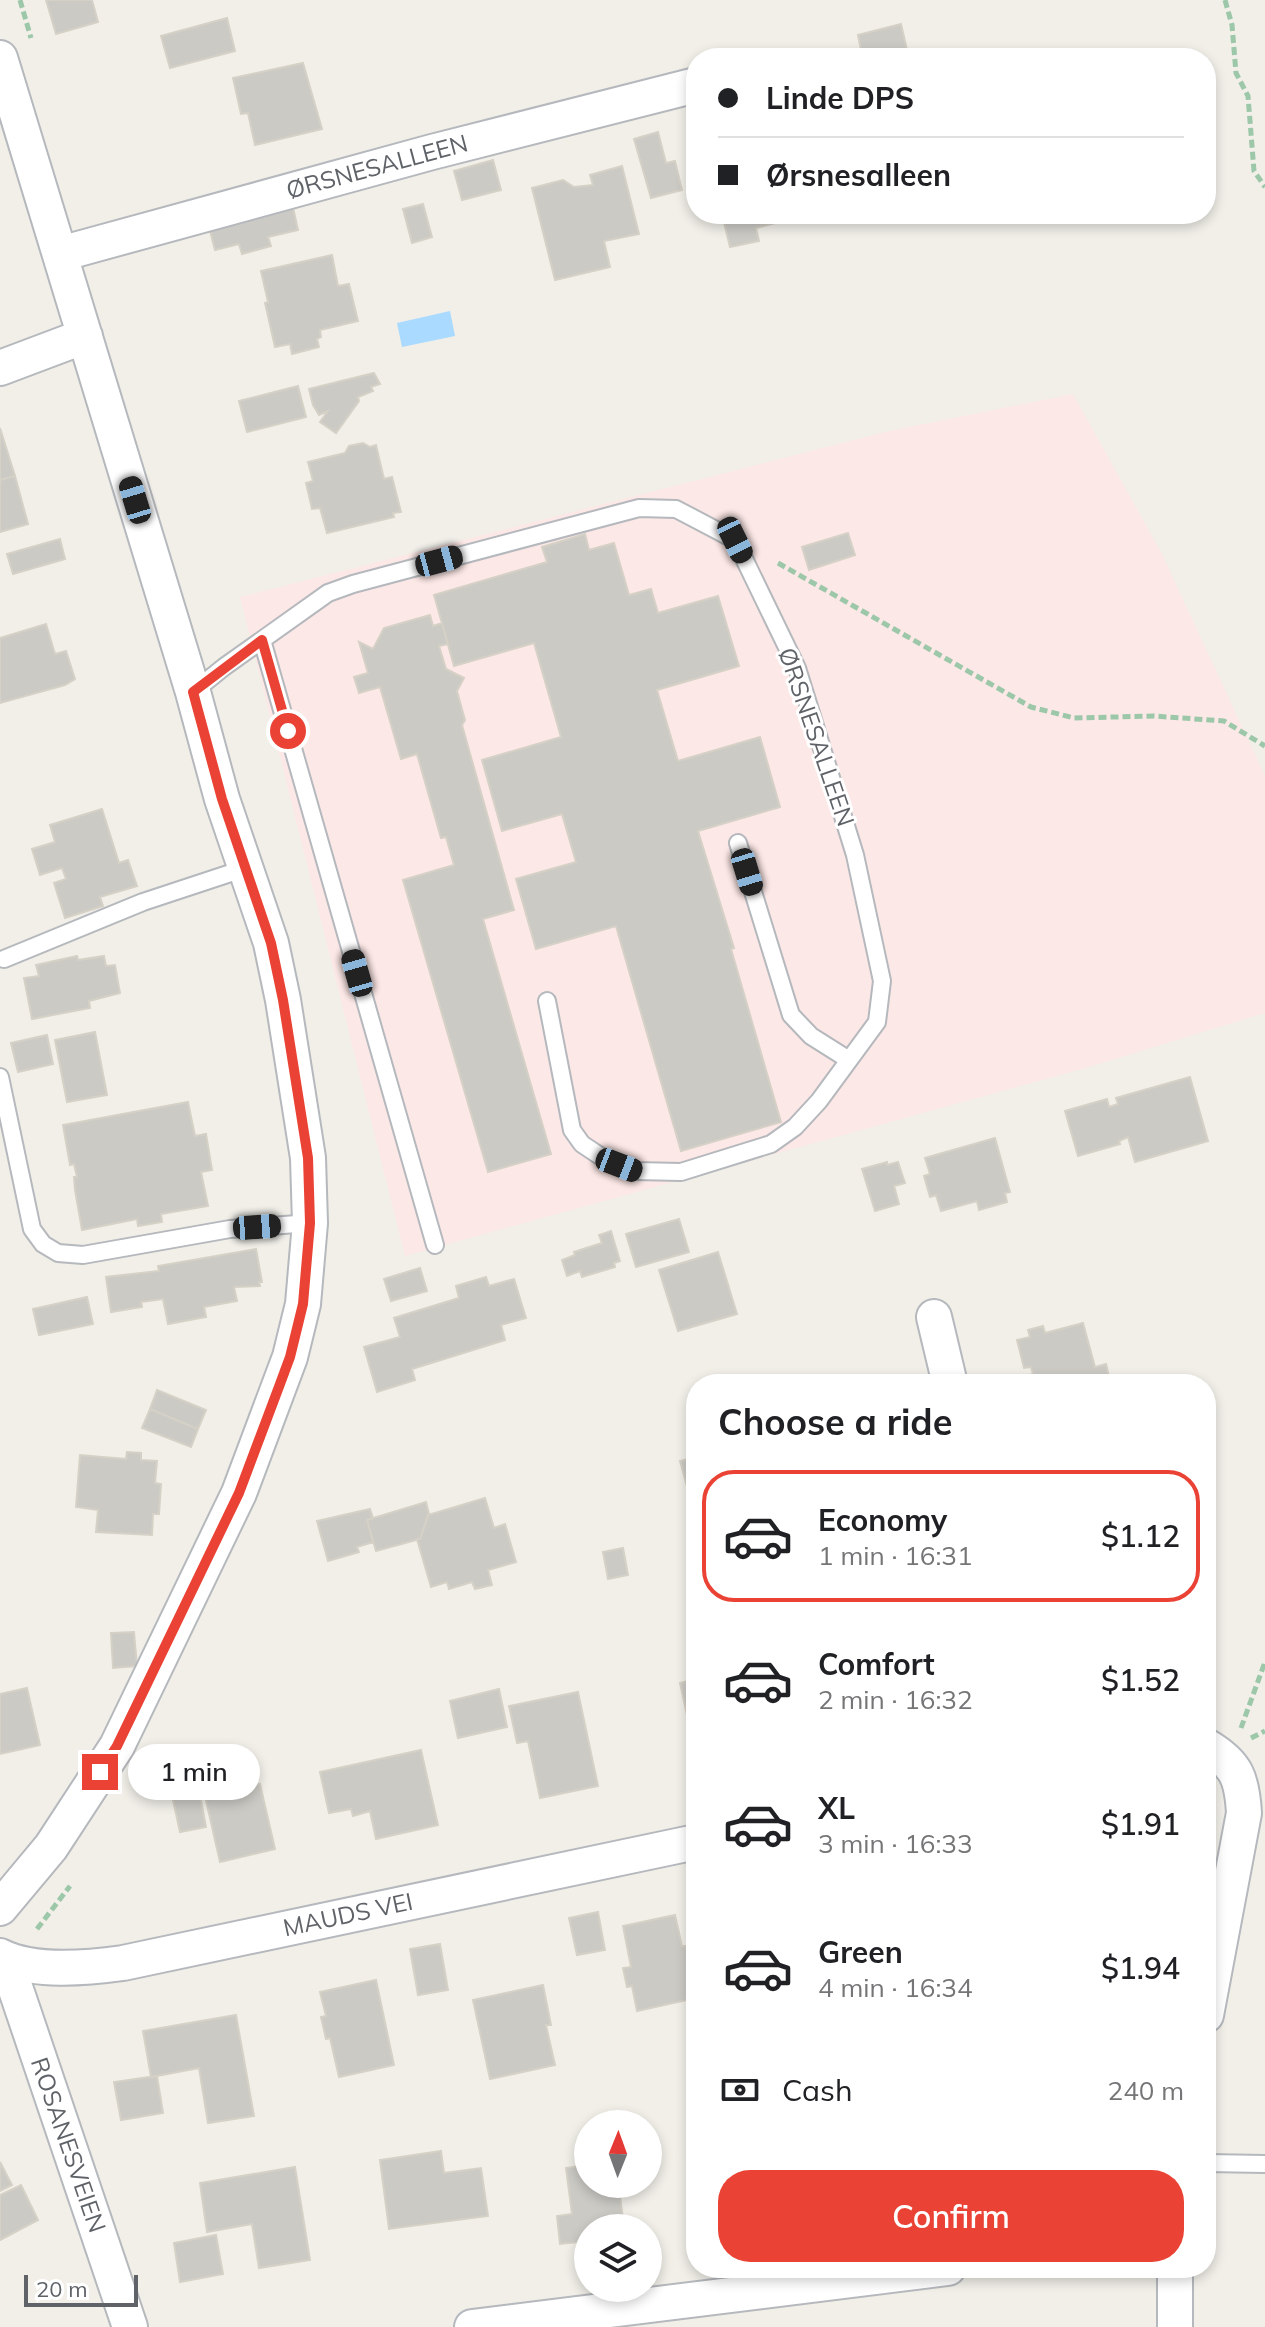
<!DOCTYPE html>
<html lang="en">
<head>
<meta charset="utf-8">
<style>
  body { margin:0; font-family:Mulish,sans-serif; background:#f6f6f6; color:#202124; height:100vh; display:flex; flex-direction:column; font-size:30px; white-space:nowrap }
  * { box-sizing:border-box; margin:0 }
  p { font-size:26px; color:#757577 }
  .icon { flex:none; width:44px; height:44px; fill:none; stroke:currentColor; stroke-width:2; stroke-linecap:round; stroke-linejoin:round }
  .map { position:relative; flex:1; overflow:hidden }
  .drawer { position:absolute; left:686px; top:1374px; width:530px; height:904px; display:flex; flex-direction:column; background:#fff; border-radius:32px; box-shadow:0 4px 12px #0003 }
  .drawer>* { flex:none }
  .top-card { position:absolute; left:686px; top:48px; width:530px; height:176px; border-radius:32px; box-shadow:0 4px 12px #0003; display:grid; align-content:center; height:176px; padding:0 32px; background:#fff }
  .needle { width:52px; rotate:1deg }
  .tools { position:absolute; left:574px; top:2110px; display:grid; gap:16px }
  .tools a { display:grid; place-items:center; width:88px; height:88px; border-radius:50%; background:#fff; box-shadow:0 4px 12px #0003; font-size:40px }
  .scale { position:absolute; left:24px; bottom:20px; width:114px; box-sizing:border-box; padding-left:8px; border:4px solid #5f6368; border-top:0; font-size:22px; line-height:28px; white-space:nowrap; color:#5f6368; -webkit-text-stroke:6px #fff; paint-order:stroke }
  .end { position:absolute; width:36px; height:36px; margin:-18px; border:10px solid #ea4335; background:#fff; box-shadow:0 0 0 4px #fff }
  .from { border-radius:50% }
  .bubble { position:absolute; height:56px; border-radius:28px; background:#fff; box-shadow:0 4px 12px #0003; font-size:26px; font-weight:600; line-height:56px; text-align:center }
  .car { position:absolute; width:24px; height:48px; margin:-24px -12px; border-radius:10px; box-shadow:0 0 6px 2px #0007; background:linear-gradient(#222 24%,#8ab4d8 0 40%,#222 0 76%,#8ab4d8 0 86%,#222 0) }
  .top-card b { display:flex; align-items:center; gap:28px; height:76px; font-size:30px }
  .top-card b+b { border-top:2px solid #e0e0e0 }
  .top-card i { width:20px; height:20px; background:#202124 }
  ul { padding:0; list-style:none }
  li { display:flex; align-items:center; gap:24px; height:132px; margin:0 16px 12px; padding:0 16px; border:4px solid transparent; border-radius:32px }
  li div { flex:1 }
  li b { display:block; font-size:30px }
  li em { font-style:normal; font-weight:600 }
  li.on { border-color:#ea4335 }
  li>.icon { width:72px; height:72px; stroke-width:1.5 }
  h2 { padding:0 32px; font-size:36px; line-height:96px }
  .pay { display:flex; align-items:center; gap:20px; height:88px; padding:0 32px; font-size:30px }
  .pay p { margin-inline-start:auto }
  .button { display:flex; gap:16px; margin-top:auto; padding:16px 32px }
  .button a { flex:1; height:92px; border-radius:32px; background:#ea4335; color:#fff; font-size:32px; font-weight:600; line-height:92px; text-align:center }
  .map>svg:first-child { display:block }
  .medical { fill:#fce8e6 }
  .water { fill:#aadaff }
  .building { fill:#cccac5; stroke:#d6d1c6; stroke-width:2 }
  .lines { fill:none; stroke-linecap:round; stroke-linejoin:round }
  .service-casing { stroke:#b5b8bc; stroke-width:20 }
  .minor-casing { stroke:#b5b8bc; stroke-width:38 }
  .path { stroke:#9cc7a9; stroke-width:5; stroke-dasharray:8 4; stroke-linecap:butt }
  .service { stroke:#fff; stroke-width:16 }
  .minor { stroke:#fff; stroke-width:34 }
  .route { stroke:#ea4335; stroke-width:10 }
  .labels { text-anchor:middle; stroke-width:6; stroke-linejoin:round; paint-order:stroke }
  .street-label { font-size:24px; fill:#5f6368; stroke:#fff }
</style>
</head>
<body>
<div class="map">
<svg width="1265" height="2327" viewBox="0 0 1265 2327">
  <rect width="100%" height="100%" fill="#f1efe8"/>
  <path class="medical" d="M1073,394L1162,554L1265,776V1013L1086,1068L405,1256L240,597L889,431Z"/>
  <path class="water" d="M450,311L455,336L402,347L397,323Z"/>
  <path class="building" d="M46,0H92L98,22L56,34Z
    M227,18L235,51L170,68L161,36Z
    M901,24L908,54L891,58H850L862,55L858,35Z
    M303,63L322,129L255,145L248,113L241,114L233,78Z
    M658,132L666,163L675,161L682,190L651,198L634,139Z
    M493,160L501,190L462,200L454,171Z
    M622,166L639,234L604,241L610,267L555,280L532,188L563,180L574,187L593,185L590,175Z
    M292,203L298,230L268,237L271,246L242,254L239,244L215,250L208,223Z
    M423,204L432,237L412,243L403,209Z
    M722,214H785L787,220L756,228L759,241L730,247Z
    M332,255L338,286L349,284L358,321L320,330L321,337L317,339L319,347L292,354L290,344L275,347L265,303L268,302L261,271Z
    M374,373L380,384L371,387L373,391L358,397L359,401L336,433L320,422L328,411L319,415L313,405L309,389Z
    M298,386L306,417L247,432L239,401Z
    M0,428L15,476L0,480Z
    M363,443L370,447L376,445L384,479L392,477L401,512L393,513L394,517L327,533L320,508L312,509L306,483L313,481L308,462L345,453L349,446Z
    M15,476L28,524L0,532V480Z
    M848,533L855,555L809,570L802,547Z
    M585,534L589,550L614,543L629,595L651,589L658,613L718,596L739,666L657,690L678,761L760,737L780,807L698,831L734,948L731,949L781,1122L681,1151L616,926L536,949L516,879L576,862L562,814L502,831L482,760L561,737L534,643L454,666L434,595L547,562L542,547Z
    M60,539L65,559L13,574L7,554Z
    M430,615L433,626L442,623L448,644L439,646L446,669L464,678L457,691L465,720L462,725L514,910L483,919L551,1154L488,1172L403,880L454,865L446,837L441,838L417,754L401,759L380,687L359,693L354,677L368,673L359,642L373,649L384,628Z
    M46,624L55,654L66,651L75,679L65,685L0,703V638Z
    M102,809L119,863L128,860L137,886L100,897L103,906L65,918L54,883L66,879L62,868L40,875L32,849L55,842L50,825Z
    M77,956L78,960L104,956L106,966L115,965L120,993L89,1001L90,1008L32,1019L24,978L39,976L36,965Z
    M95,1032L107,1095L67,1102L55,1040Z
    M47,1035L53,1064L18,1072L11,1043Z
    M1190,1077L1208,1141L1135,1162L1128,1137L1119,1141L1120,1144L1078,1156L1065,1111L1107,1099L1109,1107L1118,1104L1116,1098Z
    M188,1102L195,1136L206,1134L212,1170L201,1172L208,1206L161,1214L162,1222L138,1226L137,1219L82,1230L75,1190L74,1177H77L74,1164L70,1165L63,1125Z
    M995,1138L1010,1192L1005,1193L1007,1202L979,1210L977,1201L941,1211L936,1195L930,1197L924,1176L930,1174L925,1158Z
    M887,1162V1165L898,1162L905,1183L894,1186L899,1204L875,1211L862,1169Z
    M679,1219L689,1252L636,1267L626,1234Z
    M611,1231L620,1261L614,1263L615,1267L582,1277L580,1271L567,1276L562,1260L575,1255L574,1252L602,1243L599,1235Z
    M256,1249L262,1282H259L260,1286L234,1287L237,1301L204,1307L206,1317L168,1324L163,1299L141,1302L142,1307L111,1312L106,1277L159,1271L158,1266Z
    M718,1252L737,1314L678,1331L659,1270Z
    M420,1268L427,1291L391,1301L384,1279Z
    M486,1277L489,1286L514,1279L526,1318L501,1325L505,1340L412,1369L415,1380L377,1392L364,1347L400,1337L394,1318L459,1298L456,1286Z
    M87,1297L93,1324L39,1335L33,1309Z
    M1083,1323L1095,1367L1106,1364L1111,1384H1027L1025,1376L1033,1374L1031,1367L1024,1368L1017,1340L1030,1337L1028,1330L1043,1326L1045,1333Z
    M157,1390L206,1410L198,1429L150,1409Z
    M150,1409L198,1429L191,1447L142,1428Z
    M127,1452L141,1453V1460L157,1461L155,1483L161,1484L159,1514H153L152,1535L96,1532L98,1510L76,1507L80,1455L126,1459Z
    M696,1457V1499L691,1501L680,1461Z
    M485,1498L494,1528L505,1524L516,1562L488,1570L492,1585L475,1589L472,1582L449,1589L447,1582L431,1587L417,1539H420L428,1515Z
    M426,1502L429,1514L420,1539L376,1551L367,1520Z
    M370,1509L373,1518L367,1520L373,1542L357,1547L359,1552L328,1561L317,1521Z
    M623,1548L628,1575L608,1579L603,1552Z
    M134,1632L137,1666L113,1668L111,1633Z
    M696,1679V1723L689,1724L680,1683Z
    M27,1688L40,1745L0,1754V1694Z
    M499,1689L507,1727L458,1738L450,1701Z
    M578,1692L598,1786L540,1798L528,1741L517,1743L509,1706Z
    M421,1750L438,1825L376,1839L370,1811L353,1816L351,1809L329,1813L320,1772Z
    M260,1784L275,1849L220,1862L205,1796Z
    M198,1785L206,1827L180,1832L171,1791Z
    M598,1912L605,1950L577,1955L569,1918Z
    M675,1915L682,1946H686L696,1998L637,2011L632,1986L627,1987L623,1968L631,1967L623,1926Z
    M440,1944L448,1990L418,1995L410,1949Z
    M376,1980L394,2065L339,2077L330,2038L326,2039L321,2017L326,2016L320,1992Z
    M543,1985L551,2025H546L555,2065L490,2079L473,2000Z
    M236,2015L254,2116L208,2123L199,2068L151,2077L143,2031Z
    M157,2076L163,2113L121,2120L114,2082Z
    M441,2151L444,2173L481,2168L488,2216L389,2229L380,2160Z
    M0,2162L12,2185L0,2191Z
    M588,2165V2184H626L627,2195H620L624,2228H588V2241L560,2244L557,2216L572,2214L566,2168Z
    M295,2167L310,2260L259,2268L252,2224L207,2232L200,2183Z
    M21,2185L38,2220L0,2240V2195Z
    M216,2235L223,2274L180,2282L174,2243Z"/>
  <g class="lines">
    <defs>
      <path id="service" d="M262,640L435,1245
        M193,692L224,667L328,593L353,584L639,508L676,509L735,540L797,668L855,855L882,981L877,1022L819,1101L795,1127L771,1144L681,1172L635,1171L603,1158L582,1144L572,1130L547,1001
        M738,843L791,1015L811,1036L849,1060
        M4,959L143,902L246,868
        M0,1077L32,1229L43,1244L58,1253L83,1255L230,1229L310,1223
        M1206,2163L1265,2164"/>
      <path id="minor" d="M0,58L193,692L222,799L271,943L283,1000L308,1158L310,1223L303,1304L290,1357L239,1493L117,1746L51,1847L0,1908
        M60,254L432,152L696,85
        M0,368L85,336
        M934,1317L950,1384
        M1206,1746C1237,1764 1242,1779 1244,1813L1206,2015
        M0,1956C33,1973 87,1968 123,1963L696,1842
        M11,1961L13,1981L130,2327
        M472,2327L948,2268
        M1175,2327V2268"/>
    </defs>
    <use href="#service" class="service-casing"/>
    <use href="#minor" class="minor-casing"/>
    <path class="path" d="M20,0L31,38
      M1225,0L1232,25L1236,73L1248,96L1254,171L1265,187
      M778,563L1031,707L1074,718L1154,716L1224,721L1265,746
      M1241,1728L1265,1662
      M1251,1738L1265,1731
      M37,1929L70,1886"/>
    <use href="#service" class="service"/>
    <use href="#minor" class="minor"/>
  </g>
  <g class="lines">
    <path class="route" d="M100,1772L117,1746L239,1493L280,1384L290,1357L303,1304L310,1223L308,1158L283,1000L271,943L222,799L193,692L262,640L288,731"/>
  </g>
  <g class="labels">
    <g class="street-label">
      <text transform="translate(377 167) rotate(-15)" y="8">ØRSNESALLEEN</text>
      <text transform="translate(816 737) rotate(71)" y="8">ØRSNESALLEEN</text>
      <text transform="translate(348 1915) rotate(-12)" y="8">MAUDS VEI</text>
      <text transform="translate(68 2145) rotate(71)" y="8">ROSANESVEIEN</text>
    </g>
  </g>
</svg>
<div class="tools">
<a><svg class="needle" viewBox="-14 -14 28 28"><path d="M0-13l5 13h-10z" fill="#e53935"/><path d="M0 13l5-13h-10z" fill="#757577"/></svg></a>
<a><svg class="icon" aria-label="layers" viewBox="0 0 24 24"><path d="M12 4l9 5-9 5-9-5zM3 14l9 5 9-5"/></svg></a>
</div>
<div class="scale">20 m</div>
<i class="end from" style="left:288px;top:731px"></i>
<i class="end" style="left:100px;top:1772px"></i>
<div class="bubble" style="left:128px;top:1744px;width:132px">1 min</div>
<i class="car" style="left:135px;top:500px;rotate:343deg"></i>
<i class="car" style="left:735px;top:540px;rotate:154deg"></i>
<i class="car" style="left:439px;top:561px;rotate:75deg"></i>
<i class="car" style="left:747px;top:872px;rotate:163deg"></i>
<i class="car" style="left:357px;top:973px;rotate:344deg"></i>
<i class="car" style="left:619px;top:1165px;rotate:111deg"></i>
<i class="car" style="left:257px;top:1227px;rotate:86deg"></i>
<div class="top-card">
<b><i class="from"></i>Linde DPS</b>
<b><i></i>Ørsnesalleen</b>
</div>
<section class="drawer">
<h2>Choose a ride</h2>
<ul>
<li class="on"><svg class="icon" aria-label="car" viewBox="0 0 24 24"><path d="M5 17H2v-5l4-1 3-4h7l3 4 3 1v5h-3M9 17h6M6 11h13"/><circle cx="7" cy="17" r="2"/><circle cx="17" cy="17" r="2"/></svg><div><b>Economy</b><p>1 min · 16:31</p></div><em>$1.12</em></li>
<li><svg class="icon" aria-label="car" viewBox="0 0 24 24"><path d="M5 17H2v-5l4-1 3-4h7l3 4 3 1v5h-3M9 17h6M6 11h13"/><circle cx="7" cy="17" r="2"/><circle cx="17" cy="17" r="2"/></svg><div><b>Comfort</b><p>2 min · 16:32</p></div><em>$1.52</em></li>
<li><svg class="icon" aria-label="car" viewBox="0 0 24 24"><path d="M5 17H2v-5l4-1 3-4h7l3 4 3 1v5h-3M9 17h6M6 11h13"/><circle cx="7" cy="17" r="2"/><circle cx="17" cy="17" r="2"/></svg><div><b>XL</b><p>3 min · 16:33</p></div><em>$1.91</em></li>
<li><svg class="icon" aria-label="car" viewBox="0 0 24 24"><path d="M5 17H2v-5l4-1 3-4h7l3 4 3 1v5h-3M9 17h6M6 11h13"/><circle cx="7" cy="17" r="2"/><circle cx="17" cy="17" r="2"/></svg><div><b>Green</b><p>4 min · 16:34</p></div><em>$1.94</em></li>
</ul>
<div class="pay"><svg class="icon" aria-label="cash" viewBox="0 0 24 24"><path d="M3 7h18v10H3z"/><circle cx="12" cy="12" r="2"/></svg>Cash<p>240 m</p></div>
<div class="button"><a>Confirm</a></div>
</section>
</div>
</body>
</html>
